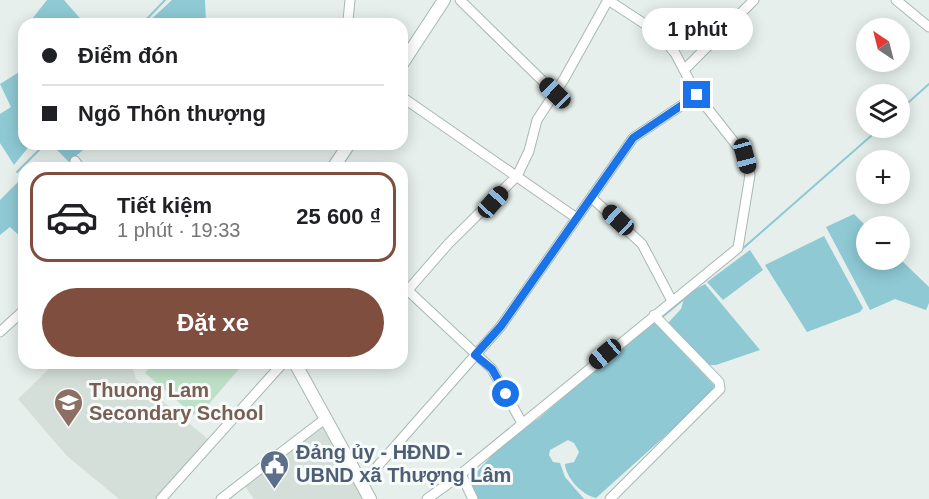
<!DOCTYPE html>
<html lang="vi">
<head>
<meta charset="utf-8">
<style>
  body { margin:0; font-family:Helvetica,sans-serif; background:#f6f6f6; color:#202124; height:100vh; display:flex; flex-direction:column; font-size:22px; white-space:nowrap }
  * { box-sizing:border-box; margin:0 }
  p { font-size:20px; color:#757577 }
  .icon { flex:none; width:33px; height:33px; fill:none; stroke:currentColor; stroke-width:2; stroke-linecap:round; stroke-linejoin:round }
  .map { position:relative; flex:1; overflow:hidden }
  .side { position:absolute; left:18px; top:162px; width:390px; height:207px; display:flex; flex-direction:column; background:#fff; border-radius:18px; box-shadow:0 3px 15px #0003 }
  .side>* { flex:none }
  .hud { position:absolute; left:18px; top:18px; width:390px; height:132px; border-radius:18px; box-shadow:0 3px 15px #0003; display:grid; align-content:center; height:132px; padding:0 24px; background:#fff }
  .needle { width:39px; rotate:325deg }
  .fabs { position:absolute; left:856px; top:18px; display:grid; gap:12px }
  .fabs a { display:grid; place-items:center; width:54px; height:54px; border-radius:50%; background:#fff; box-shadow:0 3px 15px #0003; font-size:30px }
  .end { position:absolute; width:27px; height:27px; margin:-14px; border:8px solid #1a73e8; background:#fff; box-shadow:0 0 0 3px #fff }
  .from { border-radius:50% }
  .bubble { position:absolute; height:42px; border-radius:21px; background:#fff; box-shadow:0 3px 15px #0003; font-size:20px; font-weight:700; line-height:42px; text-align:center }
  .car { position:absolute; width:18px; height:36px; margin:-18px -9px; border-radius:8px; box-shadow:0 0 4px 2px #0007; background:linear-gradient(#222 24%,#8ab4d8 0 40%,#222 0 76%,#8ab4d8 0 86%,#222 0) }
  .hud b { display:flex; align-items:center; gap:21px; height:57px; font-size:22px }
  .hud b+b { border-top:2px solid #e0e0e0 }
  .hud i { width:15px; height:15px; background:#202124 }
  ul { padding:10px 0 0; list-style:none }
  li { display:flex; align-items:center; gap:18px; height:90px; margin:0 12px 9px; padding:0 12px; border:3px solid #e0e0e0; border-radius:18px }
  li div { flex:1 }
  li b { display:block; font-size:22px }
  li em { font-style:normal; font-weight:700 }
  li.active { border-color:#7f4e3f }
  li>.icon { width:54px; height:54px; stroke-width:1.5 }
  .cta { display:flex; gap:12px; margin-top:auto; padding:12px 24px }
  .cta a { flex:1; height:69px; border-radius:36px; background:#7f4e3f; color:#fff; font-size:24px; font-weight:700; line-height:69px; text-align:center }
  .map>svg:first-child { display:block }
  .built { fill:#d4dfda }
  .green { fill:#bfe0c8 }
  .water { fill:#8ec9d4 }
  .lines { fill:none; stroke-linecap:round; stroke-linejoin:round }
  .stream { stroke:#8ec9d4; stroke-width:2 }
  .minor-casing { stroke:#a8b8b2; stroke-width:11 }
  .tertiary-casing { stroke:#a8b8b2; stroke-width:14 }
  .minor { stroke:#fff; stroke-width:9 }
  .tertiary { stroke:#fff; stroke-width:12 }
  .route { stroke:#1a73e8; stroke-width:8 }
  .labels { text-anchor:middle; stroke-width:6; stroke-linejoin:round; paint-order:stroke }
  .education-label { font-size:20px; font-weight:bold; fill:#785e54; stroke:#f7fbf9; text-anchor:start }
  .service-label { font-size:20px; font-weight:bold; fill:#4e5e75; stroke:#f7fbf9; text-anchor:start }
</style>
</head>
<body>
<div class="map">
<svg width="929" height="499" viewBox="0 0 929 499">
  <rect width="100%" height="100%" fill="#e6efeb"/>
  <path class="built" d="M55,363H138L133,369L136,379L208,439L155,499H119L67,456L18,399Z
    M321,425L367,499H254L244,485Z"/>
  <path class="green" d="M153,363H244L197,418L145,373Z"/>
  <path class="water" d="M47,0H64L85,24H28Z
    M172,0H205L206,24H146Z
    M24,69V144H31L14,165L0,143V114L11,107L0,84Z
    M51,144H90L69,162Z
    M24,176V240L10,227L0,235V200Z
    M854,214L867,227V260L900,259L929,287V303L926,310L895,299L870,310L826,227Z
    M824,236L863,308L860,312L807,332L765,265Z
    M750,250L763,270L723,300L707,282Z
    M705,284L760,350L716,365H708L668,323L681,309L685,295Z
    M653,321L714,385L713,393L596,498C582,495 566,478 565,464L574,462L579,452L574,443L568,440L550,450L549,455L553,462L560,463L565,477L584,499H476L469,484L474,475L503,443L539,418Z"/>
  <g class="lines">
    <path class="stream" d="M142,24L165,0
      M900,110L929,84
      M17,172L45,144
      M741,250L880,128
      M697,287L709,277
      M661,318L684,299"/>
    <defs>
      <path id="minor" d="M350,0L348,20L353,24
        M460,0L555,93
        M896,0L929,27
        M684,70L754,0
        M402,97L575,217
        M75,161L80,168
        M592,198L642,244L672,301
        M402,285L492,369L522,423
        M408,290L449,243L517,176L529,151L537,120L564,79L608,0
        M0,332L24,310
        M461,474L473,499
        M361,485L501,326L633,138L697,95
        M161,499L283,363
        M221,499L326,418
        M427,499L456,478L738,248L750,175L745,156L697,95L675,53L657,32L608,0
        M610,499L720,389L719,382L654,315"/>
      <path id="tertiary" d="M402,64L444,0
        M333,168L349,144
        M295,363L370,499"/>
    </defs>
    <use href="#minor" class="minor-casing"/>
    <use href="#tertiary" class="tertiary-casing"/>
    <use href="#minor" class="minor"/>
    <use href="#tertiary" class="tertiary"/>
  </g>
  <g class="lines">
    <path class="route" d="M506,394L492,369L475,355L501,326L633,138L697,95"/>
  </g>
  <defs>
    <symbol id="school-pin" viewBox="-11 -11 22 30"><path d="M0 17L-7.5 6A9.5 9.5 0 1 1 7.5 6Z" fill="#8d6e63" stroke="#f7fbf9"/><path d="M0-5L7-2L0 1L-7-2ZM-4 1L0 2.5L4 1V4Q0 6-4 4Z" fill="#fff"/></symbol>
    <symbol id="civic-pin" viewBox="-11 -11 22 30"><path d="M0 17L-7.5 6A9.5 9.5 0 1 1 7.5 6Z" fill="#5c6f8a" stroke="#f7fbf9"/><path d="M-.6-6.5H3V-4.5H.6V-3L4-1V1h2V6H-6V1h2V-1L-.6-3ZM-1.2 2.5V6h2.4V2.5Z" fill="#fff"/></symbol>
  </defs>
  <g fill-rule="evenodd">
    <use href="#school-pin" x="52" y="386" width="33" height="45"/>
    <use href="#civic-pin" x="258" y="448" width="33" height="45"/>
  </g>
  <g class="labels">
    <g class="education-label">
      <text x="89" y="397">Thuong Lam<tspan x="89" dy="23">Secondary School</tspan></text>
    </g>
    <g class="service-label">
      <text x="296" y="459">Đảng ủy - HĐND -<tspan x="296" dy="23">UBND xã Thượng Lâm</tspan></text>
    </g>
  </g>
</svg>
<div class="fabs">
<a><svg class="needle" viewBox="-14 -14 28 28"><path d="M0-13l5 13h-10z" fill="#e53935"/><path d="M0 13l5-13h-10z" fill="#757577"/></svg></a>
<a><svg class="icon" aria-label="layers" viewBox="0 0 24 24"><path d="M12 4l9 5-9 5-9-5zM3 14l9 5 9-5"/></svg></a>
<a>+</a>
<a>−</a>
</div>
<i class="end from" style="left:506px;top:394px"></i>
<i class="end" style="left:697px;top:95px"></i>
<div class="bubble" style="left:642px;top:8px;width:111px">1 phút</div>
<i class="car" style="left:555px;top:93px;rotate:314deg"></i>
<i class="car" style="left:745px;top:156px;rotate:165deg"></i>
<i class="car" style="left:493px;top:202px;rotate:42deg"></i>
<i class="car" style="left:618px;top:220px;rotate:313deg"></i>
<i class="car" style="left:605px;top:354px;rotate:230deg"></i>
<div class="hud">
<b><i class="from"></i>Điểm đón</b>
<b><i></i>Ngõ Thôn thượng</b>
</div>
<section class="side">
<ul>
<li class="active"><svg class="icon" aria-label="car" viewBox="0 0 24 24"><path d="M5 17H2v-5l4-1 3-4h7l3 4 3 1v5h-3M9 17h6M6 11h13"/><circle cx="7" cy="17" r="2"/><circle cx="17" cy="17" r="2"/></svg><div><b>Tiết kiệm</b><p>1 phút · 19:33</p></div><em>25 600 ₫</em></li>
</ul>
<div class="cta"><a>Đặt xe</a></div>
</section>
</div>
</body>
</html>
